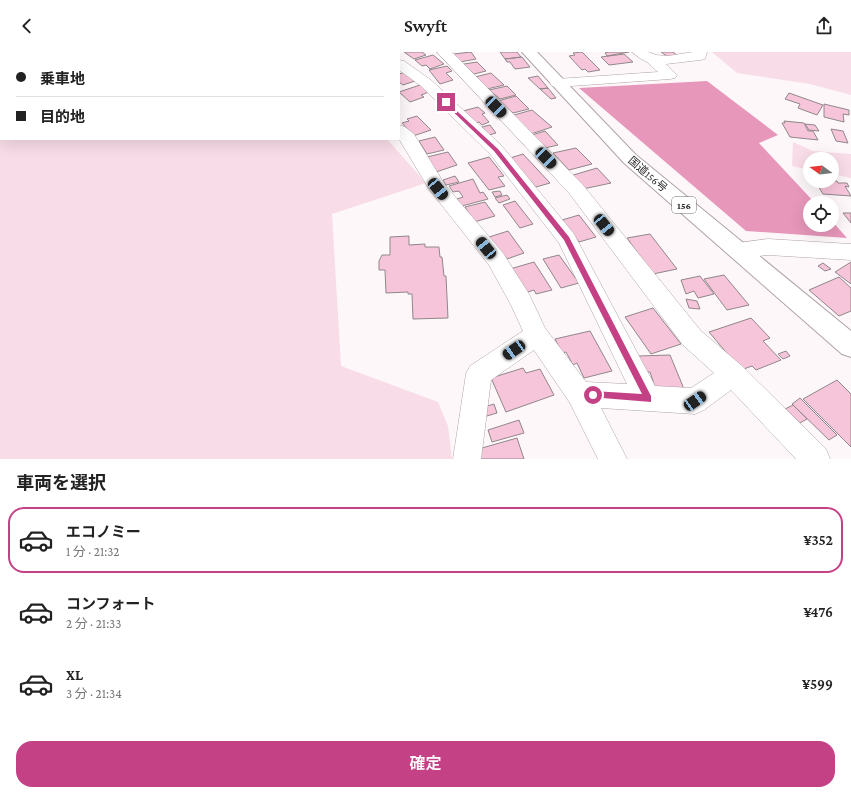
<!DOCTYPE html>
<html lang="ja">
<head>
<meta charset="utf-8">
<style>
  body { margin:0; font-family:"Crimson Pro","Noto Sans JP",serif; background:#f2f2f2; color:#222; height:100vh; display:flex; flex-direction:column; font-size:15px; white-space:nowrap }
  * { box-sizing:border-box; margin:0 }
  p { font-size:13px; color:#767676 }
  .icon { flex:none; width:22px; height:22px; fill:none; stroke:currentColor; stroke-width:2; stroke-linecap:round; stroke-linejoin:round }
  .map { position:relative; height:407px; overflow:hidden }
  .panel { display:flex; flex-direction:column; background:#fff; flex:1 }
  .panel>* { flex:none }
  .top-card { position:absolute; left:0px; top:0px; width:400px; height:88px; box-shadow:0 4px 16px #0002; display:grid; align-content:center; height:88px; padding:0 16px; background:#fff }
  .needle { width:26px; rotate:285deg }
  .fabs { position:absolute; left:803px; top:100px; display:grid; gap:8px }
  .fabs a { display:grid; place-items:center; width:36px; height:36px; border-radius:50%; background:#fff; box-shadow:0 4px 16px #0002; font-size:20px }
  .end { position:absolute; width:18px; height:18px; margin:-9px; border:5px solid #c54185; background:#fff; box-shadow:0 0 0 2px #fff }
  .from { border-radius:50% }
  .car { position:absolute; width:12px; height:24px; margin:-12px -6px; border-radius:5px; box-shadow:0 0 3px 1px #0007; background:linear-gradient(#222 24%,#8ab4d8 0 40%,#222 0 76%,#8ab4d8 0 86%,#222 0) }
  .top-card b { display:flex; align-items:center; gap:14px; height:38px; font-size:15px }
  .top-card b+b { border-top:1px solid #e0e0e0 }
  .top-card i { width:10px; height:10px; background:#222 }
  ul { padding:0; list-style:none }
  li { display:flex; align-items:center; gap:12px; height:66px; margin:0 8px 6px; padding:0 8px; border:2px solid transparent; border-radius:16px }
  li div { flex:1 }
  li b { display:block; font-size:15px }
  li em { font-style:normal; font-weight:600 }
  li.active { border-color:#c54185 }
  li>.icon { width:36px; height:36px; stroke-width:1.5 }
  h2 { padding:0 16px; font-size:18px; line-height:48px }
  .primary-button { display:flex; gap:8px; margin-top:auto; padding:8px 16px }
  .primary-button a { flex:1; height:46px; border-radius:16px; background:#c54185; color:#fff; font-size:16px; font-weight:600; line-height:46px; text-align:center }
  header { display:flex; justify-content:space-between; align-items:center; height:52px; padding:0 16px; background:#fff; font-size:18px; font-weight:600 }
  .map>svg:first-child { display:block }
  .green { fill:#f8dce7 }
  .water { fill:#e797ba }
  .building { fill:#f7c5da; stroke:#90878a }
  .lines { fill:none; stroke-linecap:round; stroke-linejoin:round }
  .minor-casing { stroke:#aea3a7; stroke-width:1 }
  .highway-casing { stroke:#aea3a7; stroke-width:2 }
  .minor { fill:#fff; fill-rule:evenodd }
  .highway { fill:#fff; fill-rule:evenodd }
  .route { fill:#c54185 }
  .labels { text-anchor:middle; stroke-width:3.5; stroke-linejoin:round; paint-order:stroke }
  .shield { fill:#fff; stroke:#6f6c6d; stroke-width:1 }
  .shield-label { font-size:10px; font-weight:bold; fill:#312d2f }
  .street-label { font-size:11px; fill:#312d2f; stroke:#fff }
</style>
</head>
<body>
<header><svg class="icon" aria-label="back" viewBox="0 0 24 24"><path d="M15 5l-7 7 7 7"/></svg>Swyft<svg class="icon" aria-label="share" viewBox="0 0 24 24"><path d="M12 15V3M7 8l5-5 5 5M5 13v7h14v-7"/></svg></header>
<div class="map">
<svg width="851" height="407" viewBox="0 0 851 407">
  <rect width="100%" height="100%" fill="#fef7fa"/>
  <path class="green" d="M0,0H311L1,1V87H387L426,131L332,162L341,314L438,350L448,374L452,407H0Z
    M712,0H851V43L810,32L737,21Z
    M793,90L813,99L851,102V126L832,122V107H810V118L792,114Z"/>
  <path class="water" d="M707,29L778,83L759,91L815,151H810V173H832V169L847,186L746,179L579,36Z"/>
  <path class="building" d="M404,0H422L426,3L414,7Z
    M471,0L476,7L460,10L454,2Z
    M500,0H517L521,5L505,7Z
    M582,0L600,18L588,20L585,17L582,18L569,4L575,3L573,1Z
    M608,0H629L607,4L605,1Z
    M661,0H673L678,4L668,5Z
    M624,2L633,10L609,13L601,5Z
    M433,3L444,12L430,17L426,13L422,14L415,8Z
    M522,5L530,15L515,17L510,10H507L505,7Z
    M477,10L486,19L474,22L464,12Z
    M447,14L452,19L446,21L453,28L440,32L429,18Z
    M405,20L415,29L403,33L399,30V22Z
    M491,21L504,33L487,37L475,25Z
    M538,24L548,36L540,37L528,26Z
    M420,33L429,40L421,43L424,45L410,50L399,40Z
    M507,34L516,43L500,47L489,38Z
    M548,36L556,46L551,47L540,37Z
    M789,41L823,53L817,63L798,56L800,52L785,47Z
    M516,44L529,57L513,61L498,49Z
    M824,52L849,58V63L843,62L844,70L824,65Z
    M478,55L485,61L482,62L489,70L482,73L479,70L476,71L463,59Z
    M532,58L552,75L531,82L514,63Z
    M417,64L431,78L413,84L402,71L409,69L407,67Z
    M784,69L804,71L808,79H813L818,88L790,85L782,71H785Z
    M805,72L815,73L819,79L809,78Z
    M490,73L496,81L489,83L482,75Z
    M831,77L843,79L848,91L836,89Z
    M545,79L558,93L545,96L532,83Z
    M435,85L444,98L427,102L419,89Z
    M576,96L592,112L569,118L553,101Z
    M448,100L457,113L436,120L427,105Z
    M523,102L550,131L536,135L510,106Z
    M489,105L504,124L498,125L505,134L489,138L468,111Z
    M597,116L611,131L583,137L570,124Z
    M455,124L459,130L446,133L443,128Z
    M473,127L480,141L483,140L488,147L462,154L457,147L463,145L459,139L453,140L449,134Z
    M815,129H837L838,131H847L849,135L845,134L851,144L823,142Z
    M500,139L502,143L495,145L492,140Z
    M507,143L510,147L499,151L495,146Z
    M515,149L533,172L520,176L503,153Z
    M485,150L495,164L474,170L465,155Z
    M843,161H851V171Z
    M579,163L596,185L579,190L562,168Z
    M508,179L524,201L507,207L504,203L501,204L489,185Z
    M650,182L677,217L653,222L627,186Z
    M409,184V193L425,192V195H439L440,205H442L444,224H446L448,266L413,267L412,242H408V240L386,241L385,218H379V209L382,203H390V185Z
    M559,203L579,231L561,236L543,207Z
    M534,210L552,238L536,242L534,238L525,241L510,217Z
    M851,210V232L835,220Z
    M823,211L831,217L825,219L818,214Z
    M724,223L749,253L727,258L704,227Z
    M700,224L714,242L698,246L694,239L686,242L681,228Z
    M839,225L851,236V259L839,264L809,238Z
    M686,247L697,249L700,257L689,256Z
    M653,256L681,292L651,302L625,265Z
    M751,266L770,286L763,289L781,308L756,318L752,314L741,318L709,280Z
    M590,279L612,319L584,326L577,311L573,313L566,300L562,301L555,287Z
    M786,299L790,304L783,307L778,302Z
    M670,303L684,337L656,338L650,320H644L639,304Z
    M523,316L526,321L540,317L554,343L506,360L491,326Z
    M837,328L851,342V395L803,347Z
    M800,346L837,383L829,388L792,352Z
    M494,352L497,361L487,364L484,355Z
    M793,353L807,367L800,371L785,357Z
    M519,368L524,381L492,390L488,378Z
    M517,386L524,407H480L482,396Z"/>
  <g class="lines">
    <defs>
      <path id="minor" d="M316,0H330L331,1H317Z
        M376,0H390L391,1H377Z
        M437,0H452L583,133L701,279L742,314L826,397L830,407H796L731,338L704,358L695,362L601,356L627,407H598L570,351L534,298L491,328L481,407H453L466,322L470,314L523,279L511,253L489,213L429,137L399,87V73L405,75L414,82L445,133L503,201L529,242L545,276L586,330L627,332L559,191L490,102L421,34L399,18V8L404,9L431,28L502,94L574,182L655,334L691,336L714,321L683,293L569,141Z
        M632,0H648L656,3L668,4L693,0H707L705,7L700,8L666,12L677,23L675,26L670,27L557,35L552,34L550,31L552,28L557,27L658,20L647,10L641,7Z
        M768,187L851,192V208L768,203L738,206L731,204L728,198L731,192Z"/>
      <path id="highway" d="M522,0H537L636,103L851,279V305L842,302L624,111Z"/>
    </defs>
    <use href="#minor" class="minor-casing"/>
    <use href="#highway" class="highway-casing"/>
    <use href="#minor" class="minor"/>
    <use href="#highway" class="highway"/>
  </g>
  <path class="route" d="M446,49L498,97L569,185L651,344V350L590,345V340L593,339L642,342L564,188L494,99L444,51Z"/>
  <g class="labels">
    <rect class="shield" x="672" y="145" width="24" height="16" rx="3"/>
    <g class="shield-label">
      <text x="684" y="157">156</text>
    </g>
    <g class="street-label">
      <text transform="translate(648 122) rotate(41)" y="4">国道156号</text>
    </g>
  </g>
</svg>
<div class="fabs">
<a><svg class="needle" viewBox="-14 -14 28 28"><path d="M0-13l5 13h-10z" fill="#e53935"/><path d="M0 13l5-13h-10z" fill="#767676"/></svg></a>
<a><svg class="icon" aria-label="locate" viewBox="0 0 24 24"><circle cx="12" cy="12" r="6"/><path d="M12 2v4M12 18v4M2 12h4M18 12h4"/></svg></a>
</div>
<i class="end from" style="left:593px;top:343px"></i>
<i class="end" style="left:446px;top:50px"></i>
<i class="car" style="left:496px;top:55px;rotate:136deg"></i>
<i class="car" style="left:546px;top:106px;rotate:136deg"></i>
<i class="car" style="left:438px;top:137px;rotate:141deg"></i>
<i class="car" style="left:604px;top:173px;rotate:141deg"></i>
<i class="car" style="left:486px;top:196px;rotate:321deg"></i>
<i class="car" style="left:514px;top:298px;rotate:236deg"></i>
<i class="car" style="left:695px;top:349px;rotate:55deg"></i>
<div class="top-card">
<b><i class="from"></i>乗車地</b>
<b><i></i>目的地</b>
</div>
</div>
<section class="panel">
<h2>車両を選択</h2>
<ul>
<li class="active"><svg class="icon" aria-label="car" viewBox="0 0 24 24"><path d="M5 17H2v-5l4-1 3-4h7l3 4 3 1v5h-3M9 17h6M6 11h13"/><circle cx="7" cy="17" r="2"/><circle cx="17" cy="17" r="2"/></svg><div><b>エコノミー</b><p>1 分 · 21:32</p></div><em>¥352</em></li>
<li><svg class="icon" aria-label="car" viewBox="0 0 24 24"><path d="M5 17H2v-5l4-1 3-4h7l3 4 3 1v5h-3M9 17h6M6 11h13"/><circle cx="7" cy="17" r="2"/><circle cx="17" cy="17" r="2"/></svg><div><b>コンフォート</b><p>2 分 · 21:33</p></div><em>¥476</em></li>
<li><svg class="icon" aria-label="car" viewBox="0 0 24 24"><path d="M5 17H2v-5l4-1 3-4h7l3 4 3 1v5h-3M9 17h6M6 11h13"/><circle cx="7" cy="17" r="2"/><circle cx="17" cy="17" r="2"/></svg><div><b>XL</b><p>3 分 · 21:34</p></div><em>¥599</em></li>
</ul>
<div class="primary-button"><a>確定</a></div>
</section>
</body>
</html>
